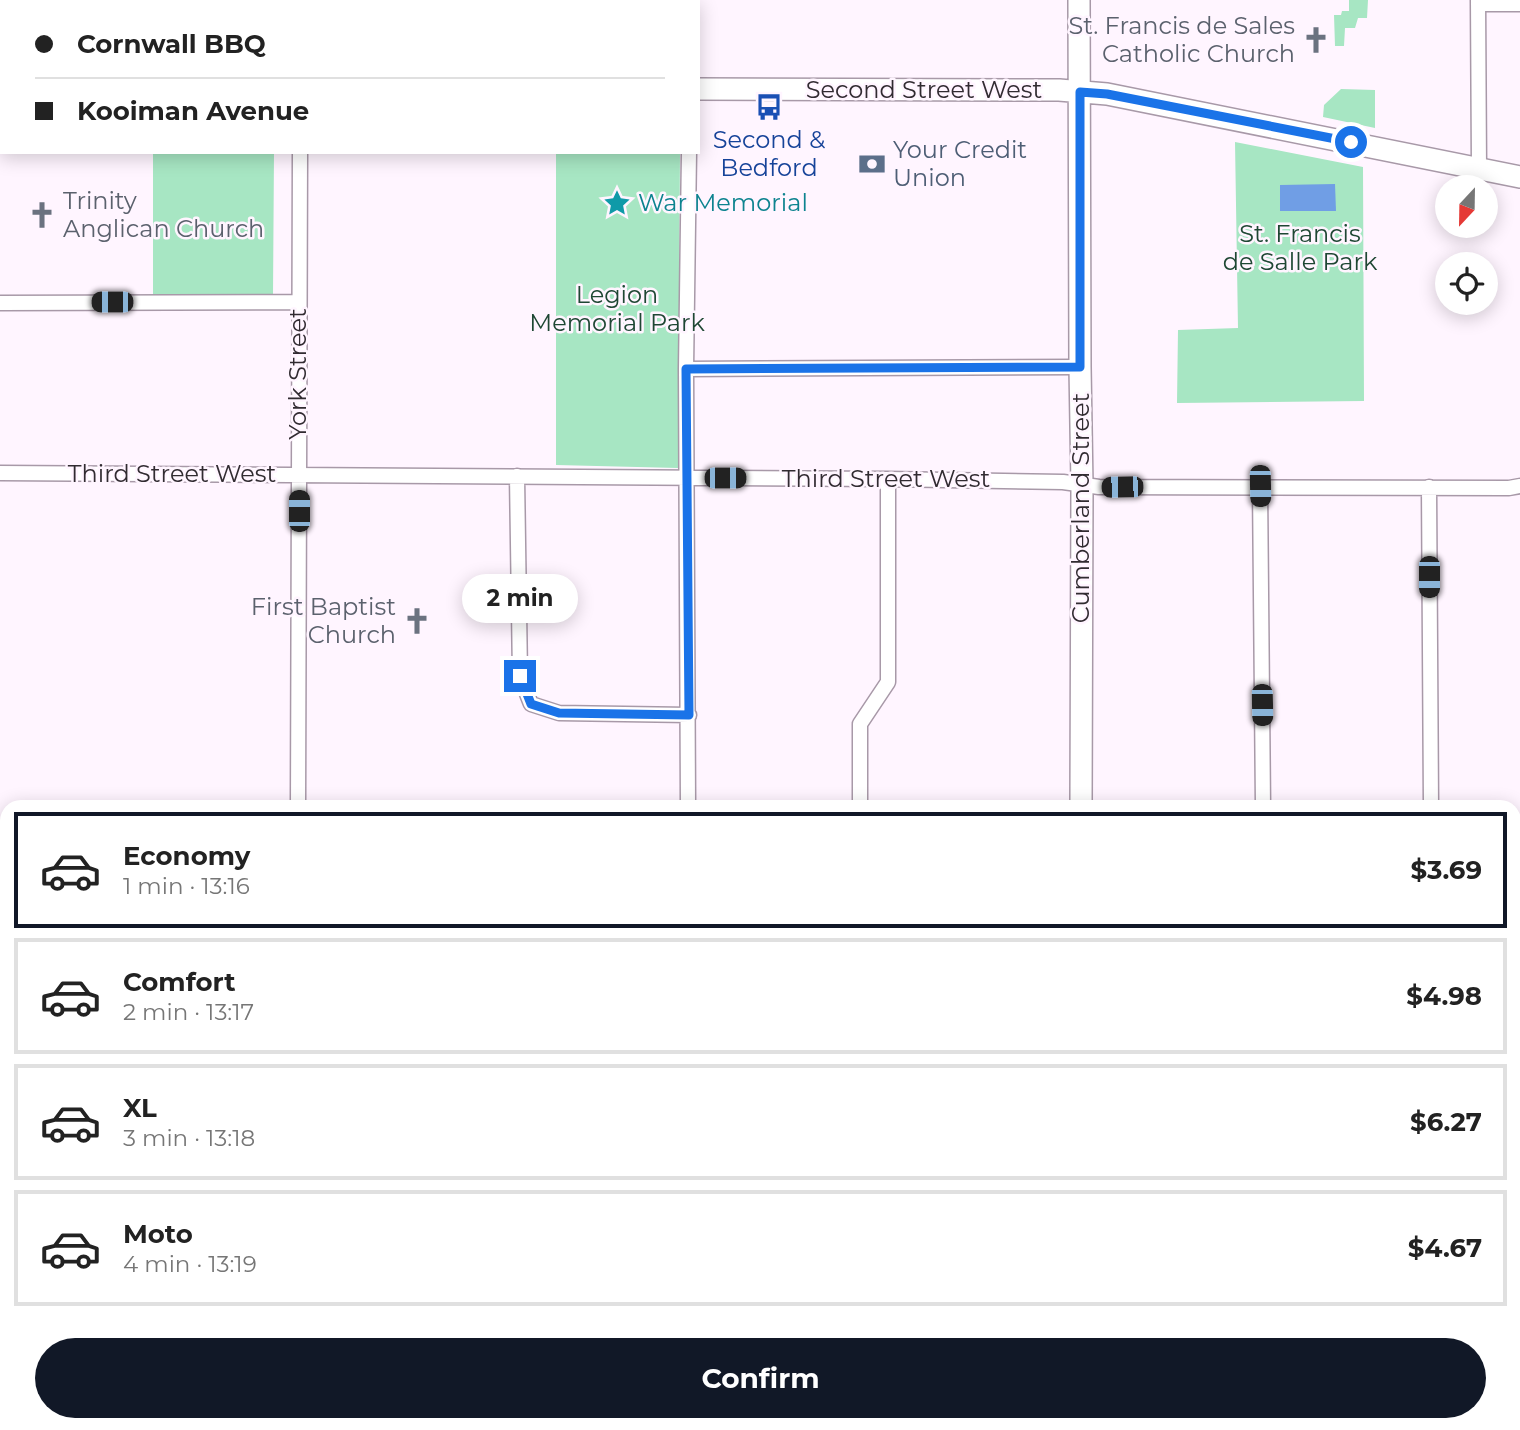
<!DOCTYPE html>
<html lang="en">
<head>
<meta charset="utf-8">
<style>
  body { margin:0; font-family:Montserrat,sans-serif; background:#f6f6f6; color:#222; height:100vh; display:flex; flex-direction:column; font-size:26px; white-space:nowrap }
  * { box-sizing:border-box; margin:0 }
  p { font-size:23px; color:#767676 }
  .icon { flex:none; width:38px; height:38px; fill:none; stroke:currentColor; stroke-width:2; stroke-linecap:round; stroke-linejoin:round }
  .map { position:relative; flex:1; overflow:hidden }
  .side { position:absolute; left:0px; top:800px; width:1521px; height:632px; display:flex; flex-direction:column; background:#fff; border-radius:21px 21px 0 0; box-shadow:0 4px 18px #0003 }
  .side>* { flex:none }
  .guide { position:absolute; left:0px; top:0px; width:700px; height:154px; box-shadow:0 4px 18px #0003; display:grid; align-content:center; height:154px; padding:0 35px; background:#fff }
  .needle { width:46px; rotate:202deg }
  .controls { position:absolute; left:1435px; top:175px; display:grid; gap:14px }
  .controls a { display:grid; place-items:center; width:63px; height:63px; border-radius:50%; background:#fff; box-shadow:0 4px 18px #0003; font-size:35px }
  .end { position:absolute; width:32px; height:32px; margin:-16px; border:9px solid #1a73e8; background:#fff; box-shadow:0 0 0 4px #fff }
  .from { border-radius:50% }
  .bubble { position:absolute; height:49px; border-radius:24px; background:#fff; box-shadow:0 4px 18px #0003; font-size:23px; font-weight:700; line-height:49px; text-align:center }
  .car { position:absolute; width:21px; height:42px; margin:-21px -10px; border-radius:9px; box-shadow:0 0 5px 2px #0007; background:linear-gradient(#222 24%,#8ab4d8 0 40%,#222 0 76%,#8ab4d8 0 86%,#222 0) }
  .guide b { display:flex; align-items:center; gap:24px; height:66px; font-size:26px }
  .guide b+b { border-top:2px solid #e0e0e0 }
  .guide i { width:18px; height:18px; background:#222 }
  ul { padding:12px 0 0; list-style:none }
  li { display:flex; align-items:center; gap:21px; height:116px; margin:0 14px 10px; padding:0 21px; border:4px solid #e0e0e0; border-radius:0px }
  li div { flex:1 }
  li b { display:block; font-size:26px }
  li em { font-style:normal; font-weight:700 }
  li.on { border-color:#111827 }
  li>.icon { width:63px; height:63px; stroke-width:1.5 }
  .cta { display:flex; gap:14px; margin-top:auto; padding:14px 35px }
  .cta a { flex:1; height:80px; border-radius:42px; background:#111827; color:#fff; font-size:28px; font-weight:700; line-height:80px; text-align:center }
  .map>svg:first-child { display:block }
  .green { fill:#a7e6c3 }
  .water { fill:#709ee5 }
  .lines { fill:none; stroke-linecap:round; stroke-linejoin:round }
  .street-casing { stroke:#a899a8; stroke-width:17 }
  .secondary-casing { stroke:#a899a8; stroke-width:24 }
  .street { stroke:#fff; stroke-width:14 }
  .secondary { stroke:#fff; stroke-width:21 }
  .route { stroke:#1a73e8; stroke-width:9 }
  .labels { text-anchor:middle; stroke-width:5; stroke-linejoin:round; paint-order:stroke }
  .worship-label { font-size:24px; fill:#5b616d; stroke:#fff5ff; text-anchor:end }
  .street-label { font-size:24px; fill:#312b31; stroke:#fff5ff }
  .transit-label { font-size:24px; fill:#164399; stroke:#fff5ff }
  .service-label { font-size:24px; fill:#4e5e75; stroke:#fff5ff; text-anchor:start }
  .culture-label { font-size:24px; fill:#0d838f; stroke:#fff5ff; text-anchor:start }
  .park-label { font-size:24px; fill:#1e4733; stroke:#fff5ff }
</style>
</head>
<body>
<div class="map">
<svg width="1520" height="1430" viewBox="0 0 1520 1430">
  <rect width="100%" height="100%" fill="#fff5ff"/>
  <path class="green" d="M1349,0H1368L1367,18H1358L1355,28H1345L1344,46H1335L1334,15H1341L1342,11H1349Z
    M1341,89L1375,90V128L1323,117L1324,105Z
    M1235,142L1363,167L1364,401L1177,403L1178,330L1238,328Z
    M153,152H274L273,296L153,295Z
    M556,152H680L678,468L556,465Z
    M1514,1283H1520V1430H1103V1424H1514Z"/>
  <path class="water" d="M1335,184L1336,211H1280V185Z"/>
  <g class="lines">
    <defs>
      <path id="street" d="M300,0V2
        M690,0V2
        M1478,0L1479,168
        M1478,4H1520
        M0,303L298,302
        M686,369L1080,367
        M0,473L888,479L1063,482L1099,487L1509,488L1520,486
        M517,476L520,676L531,704L559,713L689,715
        M1260,486L1263,807
        M1429,487L1431,807
        M298,807L300,152
        M688,807L686,369L689,152
        M860,807V724L888,682V479
        M1514,876H1520
        M498,1424V1430
        M684,1424V1430
        M53,1430V1424
        M297,1430V1424"/>
      <path id="secondary" d="M1079,0L1080,367L1082,485L1081,807
        M0,86H2
        M698,89L1059,90L1107,94L1520,177
        M0,867H7
        M0,1271H7
        M1079,1430V1424"/>
    </defs>
    <use href="#street" class="street-casing"/>
    <use href="#secondary" class="secondary-casing"/>
    <use href="#street" class="street"/>
    <use href="#secondary" class="secondary"/>
  </g>
  <g class="lines">
    <path class="route" d="M520,676L531,704L559,713L689,715L686,369L1080,367V92L1107,94L1351,142"/>
  </g>
  <defs>
    <symbol id="church-bare" viewBox="-9 -9 18 18"><path d="M-1.2-6h2.4v3.5h3.3v2.4h-3.3V6h-2.4V-.1h-3.3v-2.4h3.3Z" fill="#6b7280" stroke="#fff5ff" stroke-width="2.5" paint-order="stroke"/></symbol>
    <symbol id="bus-bare" viewBox="-9 -9 18 18"><path d="M-5-6H5V4H4V6H2V4H-2V6H-4V4H-5ZM-3.5-4V0h7V-4ZM-3.5 1.2v1.5H-2V1.2ZM2 1.2v1.5H3.5V1.2Z" fill="#1a4fb4" stroke="#fff5ff" stroke-width="2.5" paint-order="stroke"/></symbol>
    <symbol id="bank-bare" viewBox="-9 -9 18 18"><path d="M-6-4H6V4H-6ZM0-2.3a2.3 2.3 0 1 0 0 4.6a2.3 2.3 0 1 0 0-4.6Z" fill="#5c6f8a" stroke="#fff5ff" stroke-width="2.5" paint-order="stroke"/></symbol>
    <symbol id="sight-bare" viewBox="-9 -9 18 18"><path d="M0-6L1.8-2.2L6-1.7L2.9 1.2L3.7 5.4L0 3.3L-3.7 5.4L-2.9 1.2L-6-1.7L-1.8-2.2Z" fill="#0f9aa8" stroke="#fff5ff" stroke-width="2.5" paint-order="stroke"/></symbol>
  </defs>
  <g fill-rule="evenodd">
    <use href="#church-bare" x="1297" y="21" width="38" height="38"/>
    <use href="#bus-bare" x="750" y="88" width="38" height="38"/>
    <use href="#bank-bare" x="853" y="145" width="38" height="38"/>
    <use href="#sight-bare" x="598" y="184" width="38" height="38"/>
    <use href="#church-bare" x="23" y="196" width="38" height="38"/>
    <use href="#church-bare" x="398" y="602" width="38" height="38"/>
  </g>
  <g class="labels">
    <g class="worship-label">
      <text x="1295" y="34">St. Francis de Sales<tspan x="1295" dy="28">Catholic Church</tspan></text>
      <text x="63" y="209" text-anchor="start">Trinity<tspan x="63" dy="28">Anglican Church</tspan></text>
      <text x="396" y="615">First Baptist<tspan x="396" dy="28">Church</tspan></text>
    </g>
    <g class="street-label">
      <text x="924" y="98">Second Street West</text>
      <text transform="translate(298 374) rotate(-90)" y="8">York Street</text>
      <text x="172" y="482">Third Street West</text>
      <text x="886" y="487">Third Street West</text>
      <text transform="translate(1081 508) rotate(-90)" y="8">Cumberland Street</text>
    </g>
    <g class="transit-label">
      <text x="769" y="148">Second &amp;<tspan x="769" dy="28">Bedford</tspan></text>
    </g>
    <g class="service-label">
      <text x="893" y="158">Your Credit<tspan x="893" dy="28">Union</tspan></text>
    </g>
    <g class="culture-label">
      <text x="638" y="211">War Memorial</text>
    </g>
    <g class="park-label">
      <text x="1300" y="242">St. Francis<tspan x="1300" dy="28">de Salle Park</tspan></text>
      <text x="617" y="303">Legion<tspan x="617" dy="28">Memorial Park</tspan></text>
    </g>
  </g>
</svg>
<div class="controls">
<a><svg class="needle" viewBox="-14 -14 28 28"><path d="M0-13l5 13h-10z" fill="#e53935"/><path d="M0 13l5-13h-10z" fill="#767676"/></svg></a>
<a><svg class="icon" aria-label="locate" viewBox="0 0 24 24"><circle cx="12" cy="12" r="6"/><path d="M12 2v4M12 18v4M2 12h4M18 12h4"/></svg></a>
</div>
<i class="end from" style="left:1351px;top:142px"></i>
<i class="end" style="left:520px;top:676px"></i>
<div class="bubble" style="left:462px;top:574px;width:116px">2 min</div>
<i class="car" style="left:112px;top:302px;rotate:270deg"></i>
<i class="car" style="left:725px;top:478px;rotate:90deg"></i>
<i class="car" style="left:1260px;top:486px;rotate:179deg"></i>
<i class="car" style="left:1122px;top:487px;rotate:269deg"></i>
<i class="car" style="left:299px;top:511px;rotate:0deg"></i>
<i class="car" style="left:1429px;top:577px;rotate:180deg"></i>
<i class="car" style="left:1262px;top:705px;rotate:179deg"></i>
<div class="guide">
<b><i class="from"></i>Cornwall BBQ</b>
<b><i></i>Kooiman Avenue</b>
</div>
<section class="side">
<ul>
<li class="on"><svg class="icon" aria-label="car" viewBox="0 0 24 24"><path d="M5 17H2v-5l4-1 3-4h7l3 4 3 1v5h-3M9 17h6M6 11h13"/><circle cx="7" cy="17" r="2"/><circle cx="17" cy="17" r="2"/></svg><div><b>Economy</b><p>1 min · 13:16</p></div><em>$3.69</em></li>
<li><svg class="icon" aria-label="car" viewBox="0 0 24 24"><path d="M5 17H2v-5l4-1 3-4h7l3 4 3 1v5h-3M9 17h6M6 11h13"/><circle cx="7" cy="17" r="2"/><circle cx="17" cy="17" r="2"/></svg><div><b>Comfort</b><p>2 min · 13:17</p></div><em>$4.98</em></li>
<li><svg class="icon" aria-label="car" viewBox="0 0 24 24"><path d="M5 17H2v-5l4-1 3-4h7l3 4 3 1v5h-3M9 17h6M6 11h13"/><circle cx="7" cy="17" r="2"/><circle cx="17" cy="17" r="2"/></svg><div><b>XL</b><p>3 min · 13:18</p></div><em>$6.27</em></li>
<li><svg class="icon" aria-label="car" viewBox="0 0 24 24"><path d="M5 17H2v-5l4-1 3-4h7l3 4 3 1v5h-3M9 17h6M6 11h13"/><circle cx="7" cy="17" r="2"/><circle cx="17" cy="17" r="2"/></svg><div><b>Moto</b><p>4 min · 13:19</p></div><em>$4.67</em></li>
</ul>
<div class="cta"><a>Confirm</a></div>
</section>
</div>
</body>
</html>
